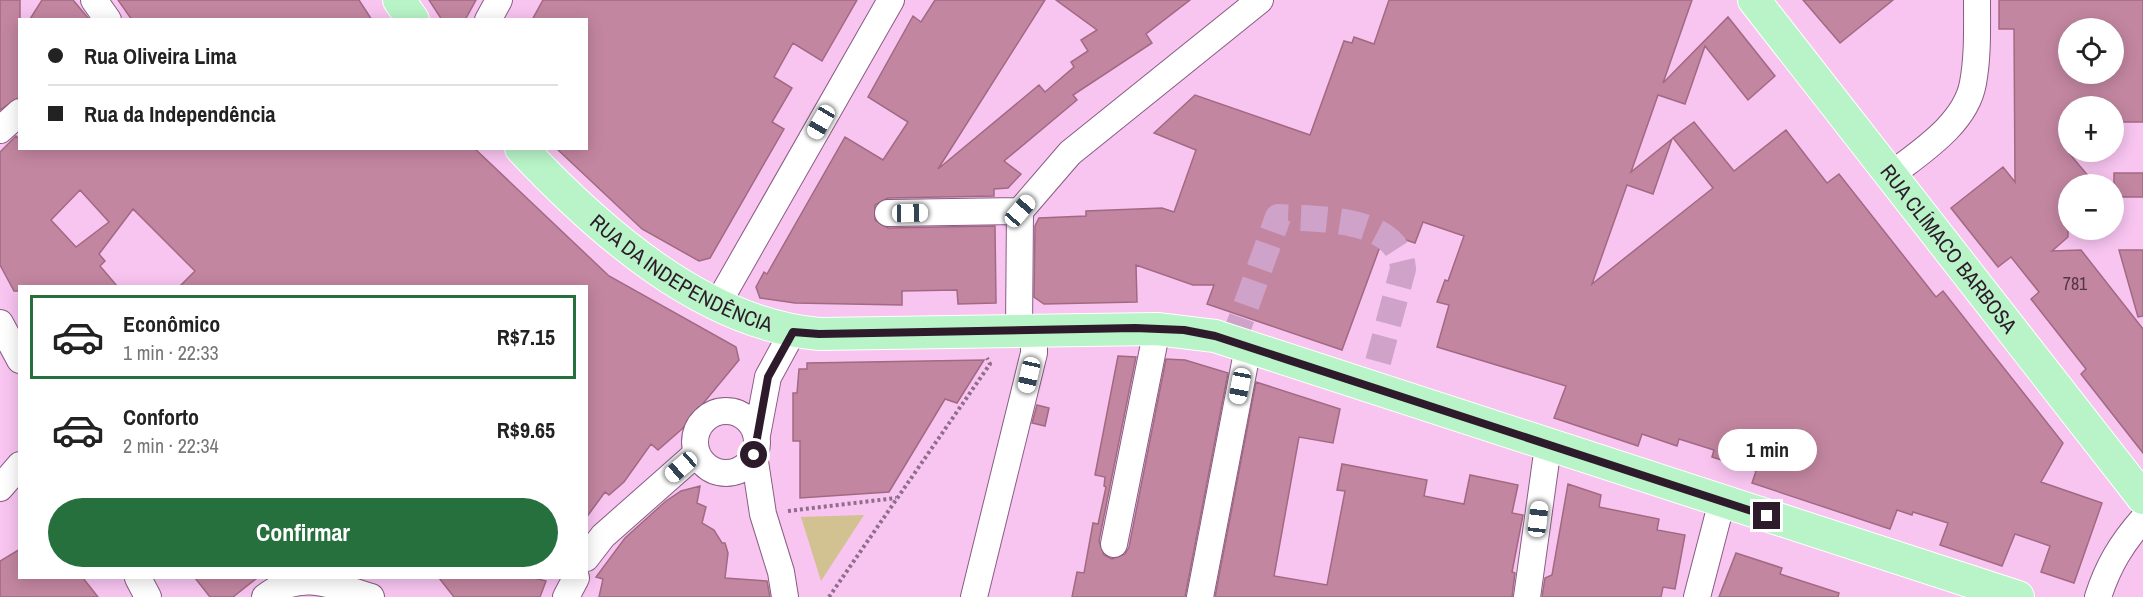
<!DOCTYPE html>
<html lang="pt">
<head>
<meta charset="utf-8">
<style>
  body { margin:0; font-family:"Archivo Narrow",sans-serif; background:#f6f6f6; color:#222; height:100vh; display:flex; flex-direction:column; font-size:22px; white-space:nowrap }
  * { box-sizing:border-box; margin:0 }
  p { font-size:20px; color:#767676 }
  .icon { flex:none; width:33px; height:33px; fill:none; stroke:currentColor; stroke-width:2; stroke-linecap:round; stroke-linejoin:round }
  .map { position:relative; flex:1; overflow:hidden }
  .side { position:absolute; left:18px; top:285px; width:570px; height:294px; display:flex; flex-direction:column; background:#fff; border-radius:0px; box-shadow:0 3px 15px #0003 }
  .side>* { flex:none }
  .hud { position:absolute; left:18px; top:18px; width:570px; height:132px; border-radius:0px; box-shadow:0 3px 15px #0003; display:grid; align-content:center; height:132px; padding:0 30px; background:#fff }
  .buttons { position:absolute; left:2058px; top:18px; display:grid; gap:12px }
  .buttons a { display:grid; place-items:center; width:66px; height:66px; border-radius:50%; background:#fff; box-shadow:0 3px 15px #0003; font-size:30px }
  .end { position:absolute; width:27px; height:27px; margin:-14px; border:8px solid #2d1b2b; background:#fff; box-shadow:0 0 0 3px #fff }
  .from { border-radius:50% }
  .bubble { position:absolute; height:42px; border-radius:21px; background:#fff; box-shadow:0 3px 15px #0003; font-size:20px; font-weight:700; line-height:42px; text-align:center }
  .car { position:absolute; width:18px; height:36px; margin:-18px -9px; border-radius:8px; box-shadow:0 0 4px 2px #0007; background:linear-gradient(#fff 24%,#345 0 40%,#fff 0 76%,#345 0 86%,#fff 0) }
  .hud b { display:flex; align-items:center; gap:21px; height:57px; font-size:22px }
  .hud b+b { border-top:2px solid #e0e0e0 }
  .hud i { width:15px; height:15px; background:#222 }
  ul { padding:10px 0 0; list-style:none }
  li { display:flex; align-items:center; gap:18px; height:84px; margin:0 12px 9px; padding:0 18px; border:3px solid transparent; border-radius:0px }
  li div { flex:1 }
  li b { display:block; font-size:22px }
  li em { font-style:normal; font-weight:700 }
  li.selected { border-color:#26703e }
  li>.icon { width:54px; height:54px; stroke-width:1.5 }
  .action { display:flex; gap:12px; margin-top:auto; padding:12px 30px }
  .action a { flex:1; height:69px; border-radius:36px; background:#26703e; color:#fff; font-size:24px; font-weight:700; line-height:69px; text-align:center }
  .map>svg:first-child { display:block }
  .green { fill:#d2c191 }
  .building { fill:#c386a1; stroke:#a26983; stroke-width:1.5; fill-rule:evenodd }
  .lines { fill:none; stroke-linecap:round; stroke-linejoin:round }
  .minor-tunnel { stroke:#cfa3c9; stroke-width:26; stroke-dasharray:26 13; stroke-linecap:butt }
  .minor-casing { stroke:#895c83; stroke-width:28 }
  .major-casing { stroke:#fff; stroke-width:34 }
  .path { stroke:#906e8b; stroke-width:4; stroke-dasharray:3 3; stroke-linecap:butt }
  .minor { stroke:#fff; stroke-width:26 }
  .major { stroke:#b8f4c7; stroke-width:32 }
  .route { stroke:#2d1b2b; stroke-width:8 }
  .labels { text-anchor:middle; stroke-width:4.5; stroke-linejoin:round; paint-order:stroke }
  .number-label { font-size:18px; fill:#523648 }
  .street-label { font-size:21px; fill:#2d1b2b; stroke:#fcf7fc }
</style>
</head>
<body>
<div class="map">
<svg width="2143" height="597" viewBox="0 0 2143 597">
  <rect width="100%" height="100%" fill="#f8c5f1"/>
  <path class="green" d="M864,515L821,581L801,517Z"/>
  <path class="building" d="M0,0H20V97L0,110Z
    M42,0H73L89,19H30Z
    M118,0H359L372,20H132Z
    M429,0H476L465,20H442Z
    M543,0H857L822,61L793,43L774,77L792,88L772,122L784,129L710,258L699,261L642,229L556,148H586V20H532Z
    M935,0H1045L938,169L1039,85L1045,92L1074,67L1071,62L1088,51L1081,40L1097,30L1056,0H1190L1146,34L1152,43L1073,95L1077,100L1004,161L1021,174L1008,188L994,189V196L888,198L875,205V220L888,228L995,226L996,303L958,304L957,290L902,291V305L795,303L760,298L756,287L764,272L767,274L845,137L883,160L908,122L868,97L913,16L921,22Z
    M1389,0H1692L1663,83L1728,17L1775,76L1748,100L1705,46L1685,104L1658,95L1631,172L1672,139L1653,194L1627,185L1592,284L1713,188L1673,138L1694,122L1734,171L1786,130L1827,183L1839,174L1936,297L1943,291L2063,443L2041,482L2102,503L2074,583L2041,572L2050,546L2015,534L2002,566L1940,545L1948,523L1913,512L1912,515L1897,510L1890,529L1752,483L1756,471L1712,457L1714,450L1679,439L1677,446L1642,434L1638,446L1554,418L1566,386L1437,347L1449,305L1437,302L1445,280L1448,281L1464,236L1423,222L1415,243L1385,233L1342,350L1207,304L1214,285H1193L1136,265L1137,302L1044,304L1034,297L1035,226L1039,218L1086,216V211L1162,208L1174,212L1196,150L1154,133L1195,95L1310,135L1344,41L1352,43L1354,37L1374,44Z
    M1803,0H1893L1840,43Z
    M1999,0H2143V122H2114V106H2068V152L2095,184H2068V237L2052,251L2081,250L2143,329V453L2081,374L2086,369L2031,299L2039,292L2011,257L1998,267L1951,208L2003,167L2015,182L2014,29H1999ZM2068,28H2114V74H2068Z
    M16,136L20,140V148H474L609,276L736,347L739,360L682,429L658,450L651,444L624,482L609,495L605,492L586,518V286H180L195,271L133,209L99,254L105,261L100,266L117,286H20V291H14L0,265V152ZM80,190L109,222L76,247L51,220Z
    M2114,173H2143V197H2114Z
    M2119,250H2143V316L2138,317Z
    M1118,356L1136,357L1099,541L1104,555L1112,559L1125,554L1129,547L1166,359L1185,360L1228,373L1185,597H1072L1077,572L1084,573L1093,523L1098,524L1106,487L1104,486L1105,477L1095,475Z
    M984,360L957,403L945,399L889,492L800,498V441H793V393H797L799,369H807V363Z
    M1256,382L1340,409L1333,443L1299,437L1274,576L1327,585L1345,491L1337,490L1342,464L1427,480L1424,496L1464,504L1470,475L1518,485L1512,513L1523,515L1512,572L1515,573L1512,597H1215Z
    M1037,405L1049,408L1045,426L1032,423Z
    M1568,484L1601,495L1599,507L1659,519L1657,530L1685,535L1675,589L1663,587L1661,597H1542L1545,578L1552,575Z
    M700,486L697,503L706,507L702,523L714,530L722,543H725L728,553L725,578L767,581L770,597H599L603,579L596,577L625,538L666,501L681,491Z
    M20,549V578H83L98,597H0V561Z
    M1736,553L1782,568L1780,574L1839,593L1838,597H1719Z
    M195,578H257L233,597H210Z
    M439,578H534L546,581L540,597H454Z"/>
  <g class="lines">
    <path class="minor-tunnel" d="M1233,342L1278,217C1315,219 1400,216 1403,269L1371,388"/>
    <defs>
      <path id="minor" d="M94,0L108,20
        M488,20L499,0
        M0,130L20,112
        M1892,174C1922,151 1966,123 1973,83C1978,56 1977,28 1977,0
        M888,213L1020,211
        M717,305L891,0
        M0,323L20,360
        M1019,330L1020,211L1070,153L1260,0
        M695 442a31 31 0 1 1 62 0a31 31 0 1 1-62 0Z
        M757,435L768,377L793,331
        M754,455L763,514L781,572L785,597
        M0,488L20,465
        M1114,544L1157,329
        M586,558L603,536L697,453
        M138,578L148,597
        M265,597C301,569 332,585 371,597
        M566,597L576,578
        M974,597L1034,353V329
        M1200,597L1248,347
        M1527,597L1548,446
        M1697,597L1722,501
        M2098,597C2108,566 2121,544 2143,519"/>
      <g id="major">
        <path d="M399,0L413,20"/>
        <path id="s1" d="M1754,0L2143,498"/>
        <path id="s2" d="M521,148C598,230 703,324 819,334L1157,329L1215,336L2018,597"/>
      </g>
    </defs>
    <use href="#minor" class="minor-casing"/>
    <use href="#major" class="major-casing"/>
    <path class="path" d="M788,511L896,498
      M829,597L990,364L987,358"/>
    <use href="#minor" class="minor"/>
    <use href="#major" class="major"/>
  </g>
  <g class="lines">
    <path class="route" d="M754,455L768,377L793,332L819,334L1135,328L1184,330L1215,336L1767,516"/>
  </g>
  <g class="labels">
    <g class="number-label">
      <text x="2075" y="290">781</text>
    </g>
    <g class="street-label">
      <text dy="7" stroke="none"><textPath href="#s1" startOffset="316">RUA CLÍMACO BARBOSA</textPath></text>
      <text dy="7" stroke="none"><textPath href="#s2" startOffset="206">RUA DA INDEPENDÊNCIA</textPath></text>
    </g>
  </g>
</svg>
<div class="buttons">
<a><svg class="icon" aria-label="locate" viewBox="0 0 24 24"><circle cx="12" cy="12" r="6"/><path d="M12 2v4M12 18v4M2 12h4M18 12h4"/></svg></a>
<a>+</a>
<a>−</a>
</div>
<i class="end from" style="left:754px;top:455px"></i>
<i class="end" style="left:1767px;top:516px"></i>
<div class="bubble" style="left:1718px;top:429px;width:99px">1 min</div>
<i class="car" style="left:821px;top:122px;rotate:210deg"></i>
<i class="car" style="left:1020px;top:211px;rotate:41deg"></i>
<i class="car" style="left:910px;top:213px;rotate:89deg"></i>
<i class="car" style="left:1029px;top:375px;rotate:193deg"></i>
<i class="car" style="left:1240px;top:386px;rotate:191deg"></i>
<i class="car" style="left:681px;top:467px;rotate:229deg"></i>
<i class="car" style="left:1538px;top:519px;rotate:7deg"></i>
<div class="hud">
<b><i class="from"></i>Rua Oliveira Lima</b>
<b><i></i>Rua da Independência</b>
</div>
<section class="side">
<ul>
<li class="selected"><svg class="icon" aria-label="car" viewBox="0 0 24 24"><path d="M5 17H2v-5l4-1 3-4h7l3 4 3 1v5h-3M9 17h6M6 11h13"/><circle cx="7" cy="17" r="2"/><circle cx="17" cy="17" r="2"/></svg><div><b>Econômico</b><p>1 min · 22:33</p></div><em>R$7.15</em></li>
<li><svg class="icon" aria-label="car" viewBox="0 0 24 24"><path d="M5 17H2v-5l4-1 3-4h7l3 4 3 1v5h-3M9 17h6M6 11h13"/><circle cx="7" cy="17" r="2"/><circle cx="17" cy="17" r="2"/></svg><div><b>Conforto</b><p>2 min · 22:34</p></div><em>R$9.65</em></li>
</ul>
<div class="action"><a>Confirmar</a></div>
</section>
</div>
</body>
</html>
